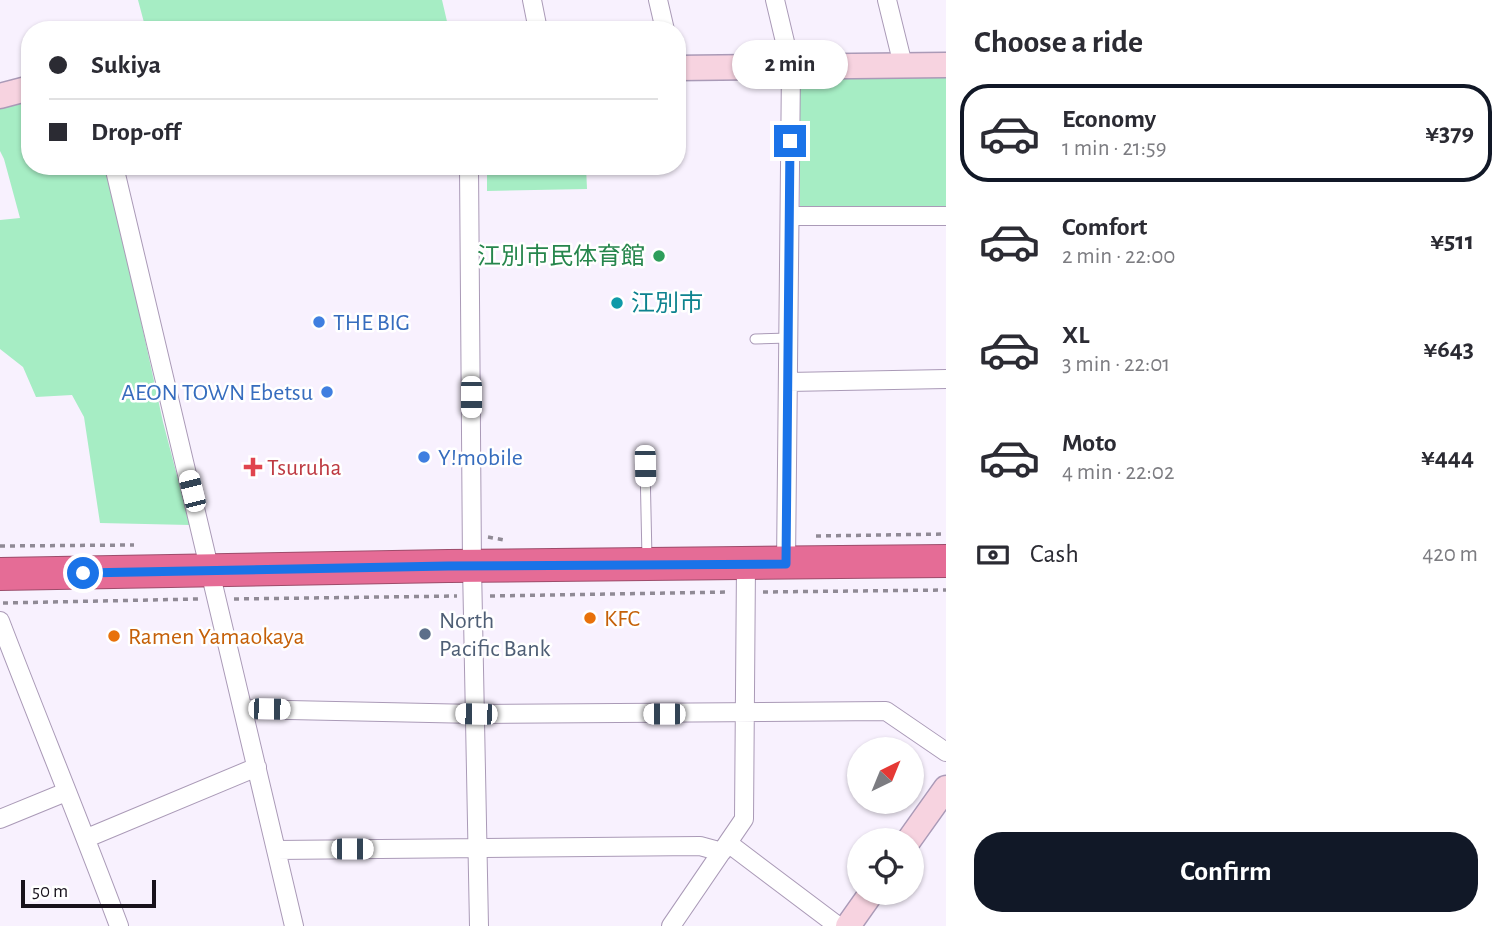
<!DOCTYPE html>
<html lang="en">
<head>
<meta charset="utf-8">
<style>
  body { margin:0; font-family:"Alegreya Sans","Noto Sans JP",sans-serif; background:#f2f2f3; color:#2b2b33; height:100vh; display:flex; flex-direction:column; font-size:26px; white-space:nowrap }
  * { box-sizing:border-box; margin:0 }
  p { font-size:23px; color:#7c7c81 }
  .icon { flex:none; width:38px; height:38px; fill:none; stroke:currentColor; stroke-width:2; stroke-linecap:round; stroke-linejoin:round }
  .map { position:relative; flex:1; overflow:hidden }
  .drawer { display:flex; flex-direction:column; background:#fff; width:560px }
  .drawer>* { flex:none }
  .top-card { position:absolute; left:21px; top:21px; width:665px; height:154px; border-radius:28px; box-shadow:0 2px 5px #0004; display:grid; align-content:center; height:154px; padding:0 28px; background:#fff }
  .needle { width:46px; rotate:43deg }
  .buttons { position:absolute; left:847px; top:737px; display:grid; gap:14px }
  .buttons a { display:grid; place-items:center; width:77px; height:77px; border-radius:50%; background:#fff; box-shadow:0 2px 5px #0004; font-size:35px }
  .scale { position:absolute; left:21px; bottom:18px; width:135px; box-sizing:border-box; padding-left:7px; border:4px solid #18121c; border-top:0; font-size:19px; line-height:24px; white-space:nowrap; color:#18121c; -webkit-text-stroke:5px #fff; paint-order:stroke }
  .end { position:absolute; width:32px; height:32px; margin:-16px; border:9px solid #1a73e8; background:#fff; box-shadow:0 0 0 4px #fff }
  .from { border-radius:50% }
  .bubble { position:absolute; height:49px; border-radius:24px; background:#fff; box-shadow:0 2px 5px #0004; font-size:23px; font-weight:700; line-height:49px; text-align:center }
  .car { position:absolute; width:21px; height:42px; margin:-21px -10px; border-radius:9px; box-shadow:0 0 5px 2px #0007; background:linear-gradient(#fff 24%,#345 0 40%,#fff 0 76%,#345 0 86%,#fff 0) }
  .top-card b { display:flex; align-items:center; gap:24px; height:66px; font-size:26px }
  .top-card b+b { border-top:2px solid #e1e1e2 }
  .top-card i { width:18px; height:18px; background:#2b2b33 }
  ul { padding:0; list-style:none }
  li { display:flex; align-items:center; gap:21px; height:98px; margin:0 14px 10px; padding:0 14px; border:4px solid transparent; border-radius:28px }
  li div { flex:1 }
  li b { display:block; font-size:26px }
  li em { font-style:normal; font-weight:700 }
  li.current { border-color:#111827 }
  li>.icon { width:63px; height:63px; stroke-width:1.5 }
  h2 { padding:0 28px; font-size:32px; line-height:84px }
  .pay { display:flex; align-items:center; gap:18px; height:77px; padding:0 28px; font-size:26px }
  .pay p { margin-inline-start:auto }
  .action { display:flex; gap:14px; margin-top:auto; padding:14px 28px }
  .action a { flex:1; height:80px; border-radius:28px; background:#111827; color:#fff; font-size:28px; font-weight:700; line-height:80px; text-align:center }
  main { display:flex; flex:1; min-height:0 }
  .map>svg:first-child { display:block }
  .green { fill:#a6edc4 }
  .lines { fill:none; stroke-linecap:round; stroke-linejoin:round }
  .lane-casing { stroke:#aa9ab7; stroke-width:11 }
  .street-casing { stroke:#aa9ab7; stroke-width:20 }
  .secondary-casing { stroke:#aa9ab7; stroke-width:27 }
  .highway-casing { stroke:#9d4c6b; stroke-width:34 }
  .path { stroke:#908a95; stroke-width:3.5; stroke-dasharray:5 5; stroke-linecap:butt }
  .lane { stroke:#fff; stroke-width:9 }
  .street { stroke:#fff; stroke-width:18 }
  .secondary { stroke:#f7d3e0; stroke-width:24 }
  .highway { stroke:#e56c96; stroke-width:32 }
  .route { stroke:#1a73e8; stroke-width:9 }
  .leisure-dot { fill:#2e9e5b; stroke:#fff; stroke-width:2.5 }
  .culture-dot { fill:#0f9aa8; stroke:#fff; stroke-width:2.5 }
  .shop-dot { fill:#3f7fe0; stroke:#fff; stroke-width:2.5 }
  .health-dot { fill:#e0444e; stroke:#fff; stroke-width:2.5 }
  .food-dot { fill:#e8710a; stroke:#fff; stroke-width:2.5 }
  .service-dot { fill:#5c6f8a; stroke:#fff; stroke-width:2.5 }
  .labels { text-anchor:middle; stroke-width:5; stroke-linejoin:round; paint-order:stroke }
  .leisure-label { font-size:24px; fill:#27864d; stroke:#fff; text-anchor:end }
  .culture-label { font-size:24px; fill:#0d838f; stroke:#fff; text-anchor:start }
  .shop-label { font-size:24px; fill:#366cbe; stroke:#fff; text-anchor:start }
  .health-label { font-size:24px; fill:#be3a42; stroke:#fff; text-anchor:start }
  .food-label { font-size:24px; fill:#c56008; stroke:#fff; text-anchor:start }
  .service-label { font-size:24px; fill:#4e5e75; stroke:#fff; text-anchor:start }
</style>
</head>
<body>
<main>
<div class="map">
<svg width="946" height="926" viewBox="0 0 946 926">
  <rect width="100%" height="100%" fill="#f8f1fe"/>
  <path class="green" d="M138,0H442L449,30H146Z
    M800,73H946V209H800Z
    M30,96V166H107L163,422L190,525L100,523L84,417L72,395L36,397L23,367L0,349V220L20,218L4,159L0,151V104Z
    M487,166H586L587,189L487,191Z"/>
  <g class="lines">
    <defs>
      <path id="lane" d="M755,339L789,338
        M645,466L647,558"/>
      <path id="street" d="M532,0L538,30
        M658,0L665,30
        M775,0L791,67L786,564
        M887,0L903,65
        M114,166L294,926
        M469,166L472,566L479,926
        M790,216H946
        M788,382L946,379
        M0,621C39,723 81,824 119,926
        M243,709L476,714L886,711L946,752
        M0,819L66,792
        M87,838L257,767
        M728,843L838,926
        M276,850L700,846L722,852
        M671,926L744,819L746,564"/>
      <path id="secondary" d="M677,68L946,65
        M0,96L30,88
        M909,840L946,788
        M848,926L872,892"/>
      <path id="highway" d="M0,574L448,566L946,561"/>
    </defs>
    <use href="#lane" class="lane-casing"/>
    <use href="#street" class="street-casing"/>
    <use href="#secondary" class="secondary-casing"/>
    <use href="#highway" class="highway-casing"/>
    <path class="path" d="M816,536L946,534
      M488,537L504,540
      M0,546L134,545
      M763,592L946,590
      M490,596L730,592
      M234,599L457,596
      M3,603L198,599"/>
    <use href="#lane" class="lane"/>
    <use href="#street" class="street"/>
    <use href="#secondary" class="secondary"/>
    <use href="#highway" class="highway"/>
  </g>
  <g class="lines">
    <path class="route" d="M83,573L448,566L786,564L790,141"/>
  </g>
  <circle class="leisure-dot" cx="659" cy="256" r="7"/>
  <circle class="culture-dot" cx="617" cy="303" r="7"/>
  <g class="shop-dot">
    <circle cx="319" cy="322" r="7"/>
    <circle cx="327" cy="392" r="7"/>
    <circle cx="424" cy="457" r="7"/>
  </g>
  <path class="health-dot" d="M249.5 456.5h7v7h7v7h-7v7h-7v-7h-7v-7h7z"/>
  <g class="food-dot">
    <circle cx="590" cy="618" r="7"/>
    <circle cx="114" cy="636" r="7"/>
  </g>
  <circle class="service-dot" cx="425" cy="634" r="7"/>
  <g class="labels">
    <g class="leisure-label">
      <text x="645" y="264">江別市民体育館</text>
    </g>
    <g class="culture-label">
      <text x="631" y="311">江別市</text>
    </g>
    <g class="shop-label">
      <text x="333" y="330">THE BIG</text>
      <text x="313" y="400" text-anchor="end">AEON TOWN Ebetsu</text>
      <text x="438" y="465">Y!mobile</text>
    </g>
    <g class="health-label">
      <text x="267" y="475">Tsuruha</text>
    </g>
    <g class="food-label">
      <text x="604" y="626">KFC</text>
      <text x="128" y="644">Ramen Yamaokaya</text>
    </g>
    <g class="service-label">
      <text x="439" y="628">North<tspan x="439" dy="28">Pacific Bank</tspan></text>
    </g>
  </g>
</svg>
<div class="buttons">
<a><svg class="needle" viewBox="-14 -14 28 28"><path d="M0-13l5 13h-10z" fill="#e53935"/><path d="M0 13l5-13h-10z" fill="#7c7c81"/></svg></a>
<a><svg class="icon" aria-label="locate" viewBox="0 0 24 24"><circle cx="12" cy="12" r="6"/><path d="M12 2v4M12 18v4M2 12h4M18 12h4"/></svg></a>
</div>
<div class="scale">50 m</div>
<i class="end from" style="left:83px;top:573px"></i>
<i class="end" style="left:790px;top:141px"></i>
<div class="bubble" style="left:732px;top:40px;width:116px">2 min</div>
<i class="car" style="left:471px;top:397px;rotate:180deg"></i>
<i class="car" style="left:645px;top:466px;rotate:179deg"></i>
<i class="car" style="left:192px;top:491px;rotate:346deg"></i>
<i class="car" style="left:269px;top:709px;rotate:91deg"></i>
<i class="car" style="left:476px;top:714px;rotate:271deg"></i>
<i class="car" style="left:664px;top:714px;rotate:270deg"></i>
<i class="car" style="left:352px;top:849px;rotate:90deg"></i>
<div class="top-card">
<b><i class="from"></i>Sukiya</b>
<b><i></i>Drop-off</b>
</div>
</div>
<section class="drawer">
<h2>Choose a ride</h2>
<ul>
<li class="current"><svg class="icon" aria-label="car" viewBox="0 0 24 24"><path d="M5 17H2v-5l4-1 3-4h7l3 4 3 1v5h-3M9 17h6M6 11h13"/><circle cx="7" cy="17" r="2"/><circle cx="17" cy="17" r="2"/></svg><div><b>Economy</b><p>1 min · 21:59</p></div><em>¥379</em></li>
<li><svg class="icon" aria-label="car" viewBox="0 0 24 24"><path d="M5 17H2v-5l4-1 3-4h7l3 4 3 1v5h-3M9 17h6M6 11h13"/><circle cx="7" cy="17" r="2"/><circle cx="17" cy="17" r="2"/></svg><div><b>Comfort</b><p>2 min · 22:00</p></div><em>¥511</em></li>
<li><svg class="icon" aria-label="car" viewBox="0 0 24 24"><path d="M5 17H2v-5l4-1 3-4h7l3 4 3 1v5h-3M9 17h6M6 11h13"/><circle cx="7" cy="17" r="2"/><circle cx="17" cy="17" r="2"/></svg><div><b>XL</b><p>3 min · 22:01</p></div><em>¥643</em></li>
<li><svg class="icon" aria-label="car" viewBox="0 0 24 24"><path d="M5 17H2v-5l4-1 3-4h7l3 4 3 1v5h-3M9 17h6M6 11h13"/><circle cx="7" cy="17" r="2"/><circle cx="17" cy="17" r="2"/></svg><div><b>Moto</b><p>4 min · 22:02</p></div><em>¥444</em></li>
</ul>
<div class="pay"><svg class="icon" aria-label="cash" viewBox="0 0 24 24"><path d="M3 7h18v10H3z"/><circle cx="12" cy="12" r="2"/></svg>Cash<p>420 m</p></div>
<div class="action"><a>Confirm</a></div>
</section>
</main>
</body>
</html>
